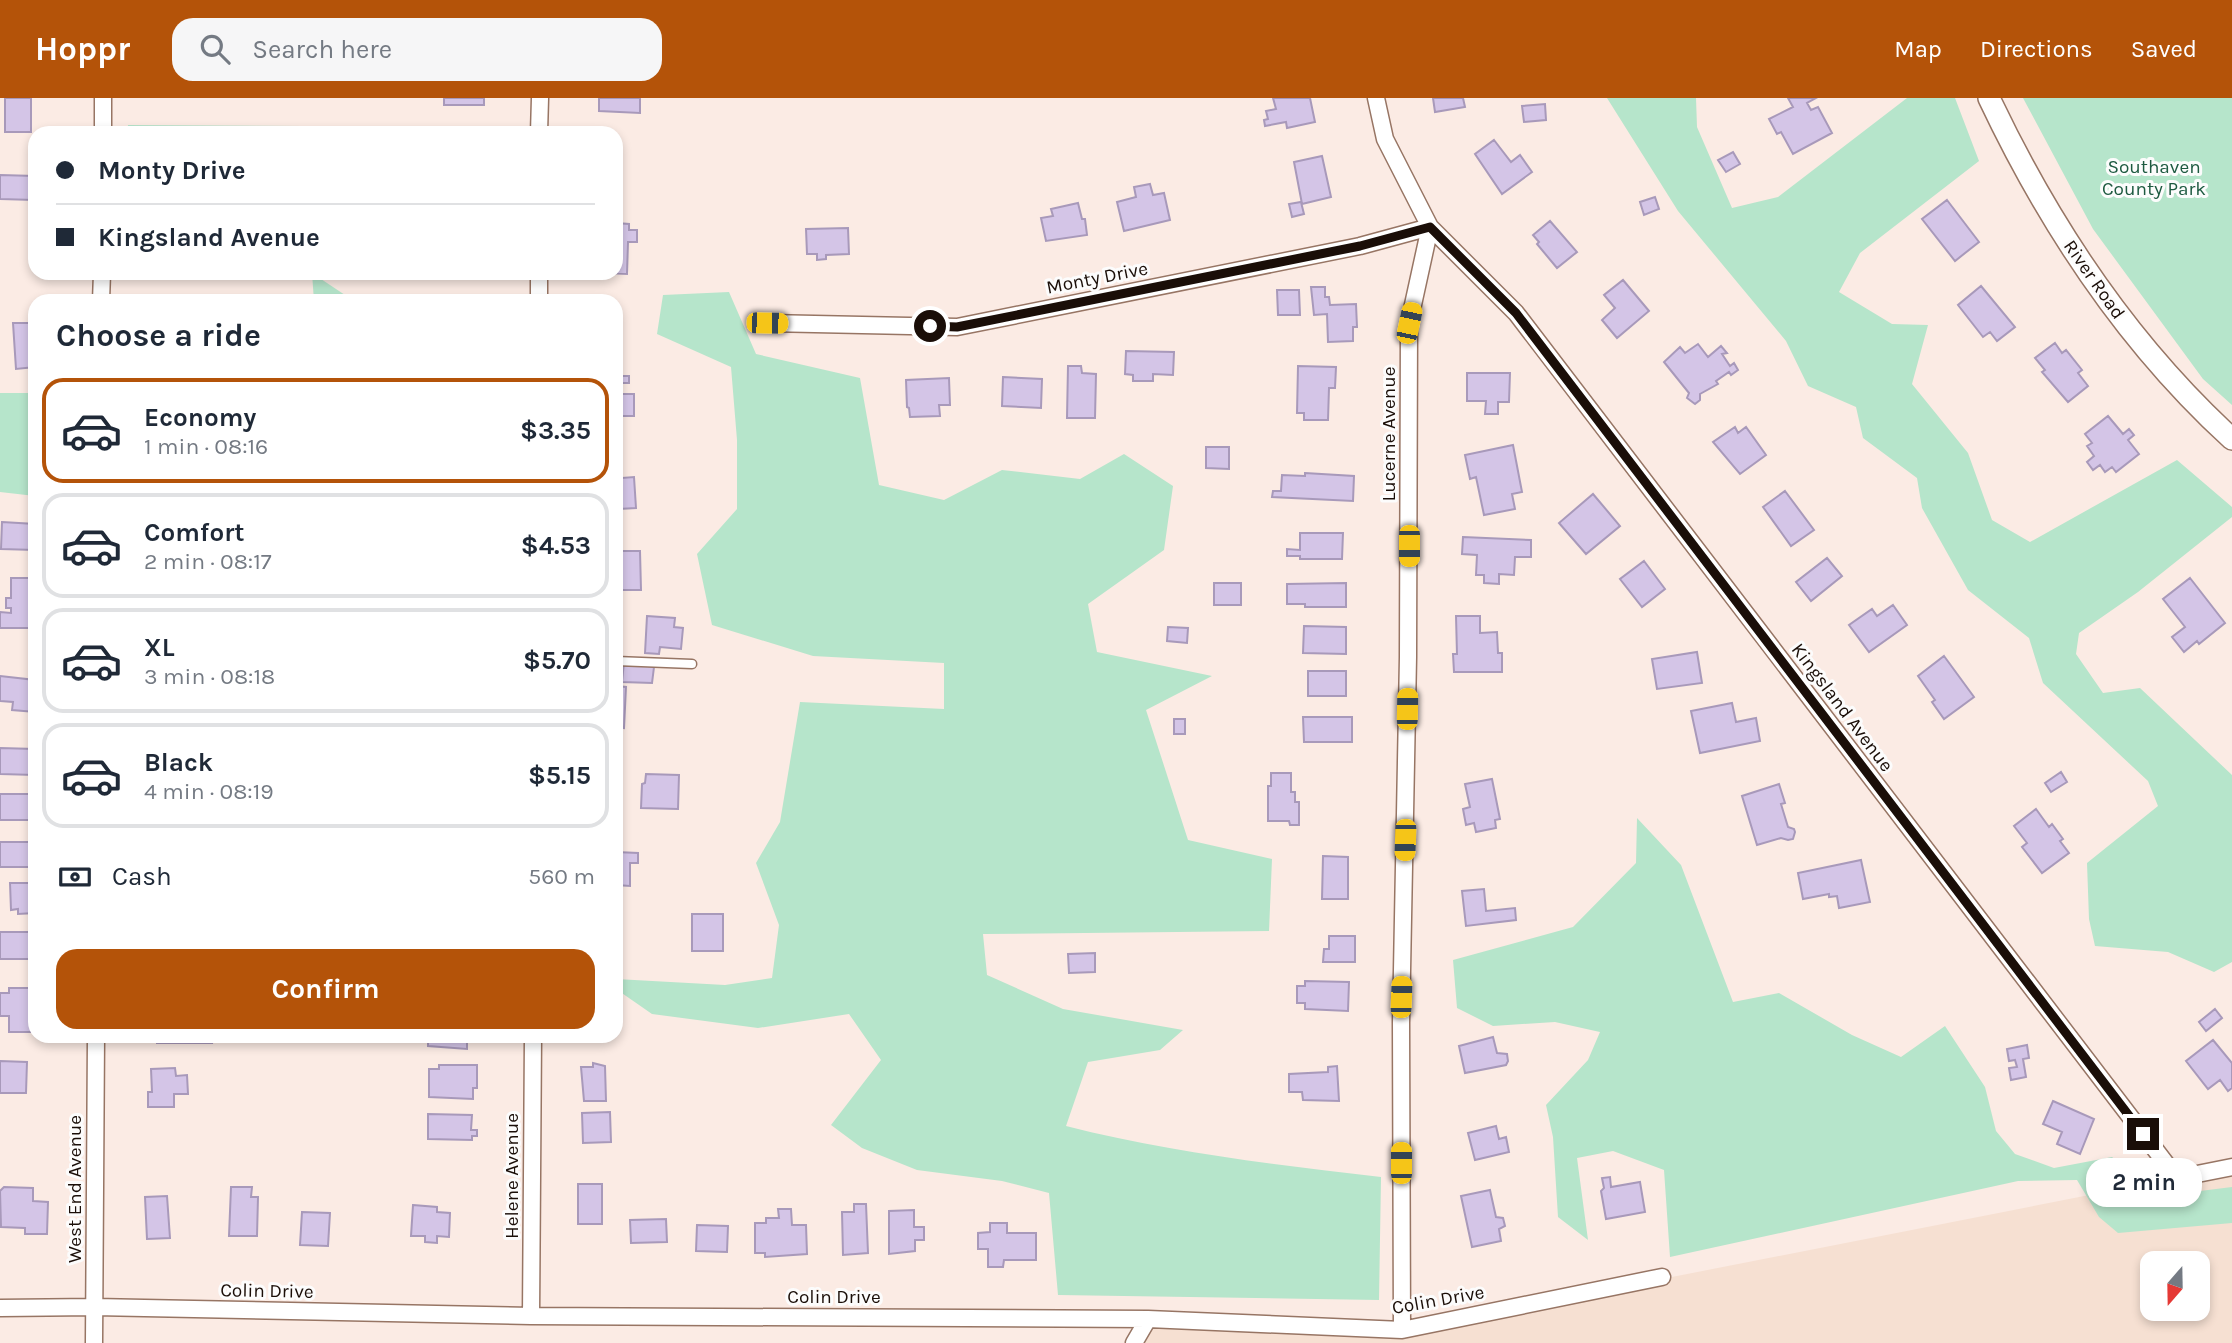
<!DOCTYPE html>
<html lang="en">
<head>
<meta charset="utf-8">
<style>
  body { margin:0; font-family:Karla,sans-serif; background:#f6f6f7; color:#1f2937; height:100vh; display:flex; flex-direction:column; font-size:26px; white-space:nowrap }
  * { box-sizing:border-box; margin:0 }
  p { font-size:23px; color:#747a83 }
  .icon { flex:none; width:38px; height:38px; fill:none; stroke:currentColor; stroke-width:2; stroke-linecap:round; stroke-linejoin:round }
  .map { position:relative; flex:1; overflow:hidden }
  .side { position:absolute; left:28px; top:196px; width:595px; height:749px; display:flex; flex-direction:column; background:#fff; border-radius:21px; box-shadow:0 4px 10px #0003 }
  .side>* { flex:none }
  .hud { position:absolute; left:28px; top:28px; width:595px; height:154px; border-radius:21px; box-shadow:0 4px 10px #0003; display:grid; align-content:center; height:154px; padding:0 28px; background:#fff }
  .needle { width:46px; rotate:200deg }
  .controls { position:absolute; left:2140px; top:1153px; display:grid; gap:14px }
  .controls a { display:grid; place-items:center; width:70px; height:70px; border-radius:14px; background:#fff; box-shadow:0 4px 10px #0003; font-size:35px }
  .end { position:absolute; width:32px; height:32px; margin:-16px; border:9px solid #1a0e08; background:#fff; box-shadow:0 0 0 4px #fff }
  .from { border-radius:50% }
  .bubble { position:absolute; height:49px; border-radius:21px; background:#fff; box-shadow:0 4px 10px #0003; font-size:23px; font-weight:700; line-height:49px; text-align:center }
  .car { position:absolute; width:21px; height:42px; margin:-21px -10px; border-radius:9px; box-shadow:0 0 5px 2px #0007; background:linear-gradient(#f5c518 24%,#345 0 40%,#f5c518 0 76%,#345 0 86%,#f5c518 0) }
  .hud b { display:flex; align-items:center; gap:24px; height:66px; font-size:26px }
  .hud b+b { border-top:2px solid #e0e1e3 }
  .hud i { width:18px; height:18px; background:#1f2937 }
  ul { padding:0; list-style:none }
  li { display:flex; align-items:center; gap:21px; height:105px; margin:0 14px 10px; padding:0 14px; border:4px solid #e0e1e3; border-radius:21px }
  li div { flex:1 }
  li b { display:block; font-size:26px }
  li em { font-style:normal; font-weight:700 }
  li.active { border-color:#b45309 }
  li>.icon { width:63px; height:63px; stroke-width:1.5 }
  h2 { padding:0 28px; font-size:32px; line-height:84px }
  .pay { display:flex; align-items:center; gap:18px; height:77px; padding:0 28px; font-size:26px }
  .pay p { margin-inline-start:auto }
  .button { display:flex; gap:14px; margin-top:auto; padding:14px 28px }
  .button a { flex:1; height:80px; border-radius:21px; background:#b45309; color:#fff; font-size:28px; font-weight:700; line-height:80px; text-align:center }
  header { display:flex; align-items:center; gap:42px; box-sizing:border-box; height:98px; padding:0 35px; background:#b45309; color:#fff }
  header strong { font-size:33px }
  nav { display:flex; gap:38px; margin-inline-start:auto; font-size:24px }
  .search { width:490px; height:63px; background:#f6f6f7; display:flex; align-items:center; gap:18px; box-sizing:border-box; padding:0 24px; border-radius:21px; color:#747a83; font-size:26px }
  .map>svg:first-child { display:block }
  .industrial { fill:#f6e0d2; fill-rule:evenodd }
  .green { fill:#b6e5cb }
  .building { fill:#d4c5e7; stroke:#a899ba; stroke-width:2 }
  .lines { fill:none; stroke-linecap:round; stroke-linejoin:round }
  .service-casing { stroke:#977564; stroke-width:11 }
  .minor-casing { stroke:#977564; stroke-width:19 }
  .tertiary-casing { stroke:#977564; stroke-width:24 }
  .service { stroke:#fff; stroke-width:8 }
  .minor { stroke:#fff; stroke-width:16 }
  .tertiary { stroke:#fff; stroke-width:21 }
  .route { stroke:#1a0e08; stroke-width:9 }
  .labels { text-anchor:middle; stroke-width:6; stroke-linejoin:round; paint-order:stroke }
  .park-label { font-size:19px; fill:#1d5a40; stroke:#fcfcfc }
  .street-label { font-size:19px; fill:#1a0e08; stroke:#fcfcfc }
</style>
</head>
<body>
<header>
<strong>Hoppr</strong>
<div class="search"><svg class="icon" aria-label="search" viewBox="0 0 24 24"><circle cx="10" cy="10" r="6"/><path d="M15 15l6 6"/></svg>Search here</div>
<nav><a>Map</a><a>Directions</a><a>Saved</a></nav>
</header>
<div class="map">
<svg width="2232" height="1245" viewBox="0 0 2232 1245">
  <rect width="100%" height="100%" fill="#fbebe4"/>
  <path class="industrial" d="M2232,1069V1245H1134L1148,1221L1402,1232ZM2152,1166H2198V1211H2152Z"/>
  <path class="green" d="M1607,0H1696L1697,29L1732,110L1778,99L1907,0H1955L1979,63L1860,155L1839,194L1892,226L1928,227L1912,286L1968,355L1992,422L2030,444L2177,362L2232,409V419L2138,494L2079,535L2076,556L2103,595L2140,590L2232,677V864L2214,874L2168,854L2095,848L2089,821L2087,765L2158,708L2148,683L2043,585L2029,540L1968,492L1922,410L1917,380L1863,340L1856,309L1808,288L1786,243L1678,113Z
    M2023,0H2232V307L2203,281L2093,131Z
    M128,27L505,29V35H127Z
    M312,175L348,199L349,203H314Z
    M729,194L756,256L860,280L879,387L944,402L1002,372L1080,381L1124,356L1173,388L1164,452L1088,506L1097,554L1212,578L1146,612L1188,742L1272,761L1269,833L983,836L987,877L1063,911L1183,932L1160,952L1088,964L1066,1028C1168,1054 1276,1067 1381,1079L1379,1202L1058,1197L1049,1095L1002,1083L917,1072L862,1050L831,1027L881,962L849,916L758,930L652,916L616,891V881L725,887L772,880L779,827L756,765L780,724L800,604L944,611V565L813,558L712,527L697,456L737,411V342L731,269L657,236L663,197Z
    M0,295H35V398L0,394Z
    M1637,720L1681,767L1733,904L1779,895L1852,937L1901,959L1945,928L1985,989L1996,1033L2015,1056L2054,1070L2112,1059L2160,1098L2232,1089V1125L2118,1135L2099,1119L2077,1082L2018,1083L1670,1159L1664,1072L1613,1053L1577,1060L1588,1142L1558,1119L1553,1039L1546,1007L1588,962L1600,934L1555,924L1493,928L1457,910L1453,862L1573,829L1636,765Z"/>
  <path class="building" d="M5,0H31V34H5Z
    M444,0H484V7H444Z
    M599,0H640V15L599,13Z
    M1273,0H1310L1315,24L1287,30L1286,24L1265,28L1264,22L1268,21L1266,13L1276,11Z
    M1433,0H1463L1465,9L1435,14Z
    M1788,0H1816L1807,5L1811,12L1818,9L1832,35L1793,56L1781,34L1777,36L1769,21L1793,9Z
    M1545,6L1546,22L1524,24L1522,8Z
    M1494,42L1511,64L1520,57L1532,74L1502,96L1475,56Z
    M1733,54L1740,66L1726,74L1718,62Z
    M1322,58L1331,99L1302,106L1294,64Z
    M0,77L35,78L34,102L0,101Z
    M1150,86L1153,97L1164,95L1170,122L1124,133L1117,104L1136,99L1134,89Z
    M1655,99L1659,111L1644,117L1640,104Z
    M1947,102L1979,144L1955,163L1922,121Z
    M1301,104L1304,116L1292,119L1289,106Z
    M1078,105L1082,121H1085L1087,137L1046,143L1041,120L1053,118L1051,111Z
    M1550,123L1577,154L1557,170L1537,146L1539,144L1533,137Z
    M616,125L629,126V132H637V144H628L627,176L606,175H616Z
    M848,130L849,156L826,157V161L817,162V156H807L806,131Z
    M455,175H480L479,181L455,179Z
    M1623,182L1649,213L1617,240L1602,222L1615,210L1604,197Z
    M1981,188L2015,229L1997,243L1990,234L1983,239L1958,207Z
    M1311,189H1325V199H1329L1330,207L1356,206L1357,229H1353V243L1328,244L1327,216L1314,217Z
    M1277,192H1299L1300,217H1278Z
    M13,225H35V269L16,271Z
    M2055,245L2062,255L2066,252L2082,272L2078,275L2088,288L2068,304L2042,274L2045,272L2035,260Z
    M1698,246L1708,259L1721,248L1727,255L1722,256L1730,268L1734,265L1738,272L1731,277L1729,274L1716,283L1718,286L1700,296V302L1695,306L1687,300L1689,295L1664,264L1680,249L1685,255Z
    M1126,253L1174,254L1173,277L1153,276V283H1133V277L1125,276Z
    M1068,268H1081L1082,275L1096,276L1095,320H1067Z
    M1298,268L1336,269L1335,290H1329L1328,322H1304V315H1297Z
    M1467,275H1510L1509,304H1498V316H1485L1486,303H1467Z
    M616,278H629V285H621V296H634V318H616Z
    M1003,279L1042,281L1041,310L1002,308Z
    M949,280L950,307H939L940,318L910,319L909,310L907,309L906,282Z
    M2108,318L2123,336L2129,331L2134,337L2128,342L2139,356L2116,374L2112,369L2105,374L2100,367L2093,372L2087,364L2094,358L2087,348L2092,345L2085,336Z
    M1735,329L1738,335L1746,329L1766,357L1740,376L1713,344Z
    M1513,347L1522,394L1512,396L1515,411L1484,417L1476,379L1470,381L1465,357Z
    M1206,349H1229V371L1206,370Z
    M616,355H621L622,380L634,379L636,410L619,411L618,397H616Z
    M1305,375L1354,378L1353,403L1272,399L1273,393H1281L1282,377L1305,378Z
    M1785,393L1814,432L1791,448L1763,409Z
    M1593,396L1620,428L1586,456L1559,425Z
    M2,424L35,426V452L1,451Z
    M1300,435H1343L1342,461H1300V458H1287V451L1300,452Z
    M1463,439L1531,442V459H1515L1514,477L1499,476V486L1484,485V477H1476L1477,457L1462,456Z
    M616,453H640L641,492H617Z
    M1827,460L1842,478L1811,503L1796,484Z
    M1644,463L1665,491L1642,509L1620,481Z
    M11,480H35V530H0V514L11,515V510H6V500H11Z
    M2190,480L2225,525L2199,546L2197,543L2184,554L2172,539L2185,529L2163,501Z
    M1214,485H1241V507H1214Z
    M1346,485V509H1305V506H1287V486Z
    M1893,507L1907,527L1869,554L1849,527L1872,511L1877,518Z
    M647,518L675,520L674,529L683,530L681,551L660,549L659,556L645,555Z
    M1456,518H1480V535L1497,534L1498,555H1502V574H1454L1453,556H1457Z
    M1304,528L1346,529V556L1303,555Z
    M1168,529L1188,530L1187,545L1167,543Z
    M1697,554L1702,585L1657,591L1652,561Z
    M1944,558L1974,599L1944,621L1932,604L1935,602L1918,578Z
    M624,564L654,569L652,585L622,584Z
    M1308,573H1346V598H1308Z
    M0,578L35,582V614L12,612L13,604L0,603Z
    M616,588L626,589L624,630L616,629Z
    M1732,605L1736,624L1756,620L1760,643L1700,655L1691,613Z
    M1303,619H1352V644H1304Z
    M1174,621H1185V636H1174Z
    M0,650L35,651V677L0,676Z
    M2061,674L2067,684L2051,694L2045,685Z
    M1271,675H1291V694H1295V704H1299V727H1290L1289,723H1268V688H1271Z
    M646,676L679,677L678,711L641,710L642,686L645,685Z
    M1492,681L1500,721L1495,722L1496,730L1476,734L1474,725L1466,727L1463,711L1470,709L1465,686Z
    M1779,686L1785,705L1781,706L1788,729L1794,731L1795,734L1793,741L1788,742L1781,740L1757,747L1742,698Z
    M0,696H31V722H0Z
    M2036,711L2049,729L2052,726L2063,741L2060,743L2069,755L2042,775L2022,749L2027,745L2014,728Z
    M0,744H35V769H0Z
    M616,754L638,755V765H630V788L616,787Z
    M1323,758L1348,759V801H1322Z
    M1861,762L1870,804L1839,810L1837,798L1829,799V796L1803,801L1798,775Z
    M10,785H35V815L18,816V811L11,812Z
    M1484,791L1486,813L1515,810L1516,822L1466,828L1462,793Z
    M692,816H723V853H692Z
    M0,834H35V861H0Z
    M1329,838H1355V864H1323L1324,851H1329Z
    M1095,855V874L1069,875L1068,856Z
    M1305,883L1349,884L1348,913L1305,911V905H1297V888H1305Z
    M9,890H35V934H9V918H0V895H9Z
    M2215,911L2222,920L2206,933L2199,924Z
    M157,938H211L212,945H157Z
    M428,938H467V951L428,948Z
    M1493,939L1497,955L1507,956L1508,963L1506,967L1465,975L1459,948Z
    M2213,942L2232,965V990L2228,993L2220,982L2208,991L2186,963Z
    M2027,947L2029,960L2023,961L2026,979L2011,982L2009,970L2017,969L2015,962L2009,963L2007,951Z
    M0,963L27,964L26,995H0Z
    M593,965L605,968L606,1003H584L581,969H593Z
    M439,967H477V990H473V1001L429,999V971H439Z
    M1337,968L1339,1003L1303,1002L1302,994H1289V976L1328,974V969Z
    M175,970L176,978L187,977L188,996H174V1009H148V994H152L151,971Z
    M2053,1003L2094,1021L2080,1056L2057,1046L2062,1034L2043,1026Z
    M610,1014L611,1044L583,1045L582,1015Z
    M428,1016L472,1017L471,1032H477V1038H472V1042L428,1041Z
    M1496,1028L1499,1041L1506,1039L1509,1054L1475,1062L1468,1035Z
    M1610,1079L1611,1089L1640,1084L1645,1114L1606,1121L1601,1093L1604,1090L1602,1080Z
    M578,1086H602V1126H578Z
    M4,1089L33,1090V1103L48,1104L47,1136H25V1130L1,1129L0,1093Z
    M231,1089H252L251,1099H258L257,1138H229Z
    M1490,1092L1496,1119L1503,1120L1505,1128L1499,1131L1501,1143L1472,1149L1461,1098Z
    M167,1098L170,1140L147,1141L145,1099Z
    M854,1106H866L868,1155L843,1157L842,1114H854Z
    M413,1107L437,1109V1114L450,1115L449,1139L437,1138V1145L425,1144V1138H411Z
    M778,1111H791L792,1127H806L807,1156L765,1159V1155H755V1125H766V1120H779Z
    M914,1112V1129H924V1142H915V1153L889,1156V1113Z
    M302,1114L330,1115L328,1148L300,1147Z
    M666,1121L667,1144L631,1145L630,1122Z
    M990,1125H1007V1135H1036V1162H1004L1003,1169H988V1151H978V1135L990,1134Z
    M697,1127L728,1128L727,1154L696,1153Z"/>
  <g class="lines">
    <defs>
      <path id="service" d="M616,563L692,566"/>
      <path id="minor" d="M1376,0L1385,41L1430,129L1409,225L1408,559L1401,925L1402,1232
        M103,35V0
        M539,35L540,0
        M539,175V203
        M101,203L102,175
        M767,225L957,229L1360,148L1430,129L1516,215L2177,1080L2232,1069
        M0,1210L95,1209L531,1218L1148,1221L1402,1232L1662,1179
        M531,1218L533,938
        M94,1245L96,938
        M1134,1245L1148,1221"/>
      <path id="tertiary" d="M1989,0C2049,127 2128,246 2232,341"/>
    </defs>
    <use href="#service" class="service-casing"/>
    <use href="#minor" class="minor-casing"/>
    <use href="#tertiary" class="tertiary-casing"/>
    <use href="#service" class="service"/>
    <use href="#minor" class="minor"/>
    <use href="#tertiary" class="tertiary"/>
  </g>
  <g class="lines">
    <path class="route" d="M930,228L957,229L1360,148L1430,129L1516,215L2143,1036"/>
  </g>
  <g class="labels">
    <g class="park-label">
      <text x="2154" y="75">Southaven<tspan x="2154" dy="22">County Park</tspan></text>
    </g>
    <g class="street-label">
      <text transform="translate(1097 179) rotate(-11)" y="7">Monty Drive</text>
      <text transform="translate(2095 181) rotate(55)" y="7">River Road</text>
      <text transform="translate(1388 336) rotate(-90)" y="7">Lucerne Avenue</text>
      <text transform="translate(1843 609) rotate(53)" y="7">Kingsland Avenue</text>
      <text transform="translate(511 1078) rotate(-90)" y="7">Helene Avenue</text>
      <text transform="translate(74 1091) rotate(-90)" y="7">West End Avenue</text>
      <text transform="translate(267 1192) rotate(1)" y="7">Colin Drive</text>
      <text x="834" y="1205">Colin Drive</text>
      <text transform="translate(1438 1201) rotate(-10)" y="7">Colin Drive</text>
    </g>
  </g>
</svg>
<div class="controls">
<a><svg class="needle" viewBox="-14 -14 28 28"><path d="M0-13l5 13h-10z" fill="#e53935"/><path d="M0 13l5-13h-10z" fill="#747a83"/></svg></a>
</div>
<i class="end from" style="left:930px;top:228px"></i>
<i class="end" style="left:2143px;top:1036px"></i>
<div class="bubble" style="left:2086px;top:1060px;width:116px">2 min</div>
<i class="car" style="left:767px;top:225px;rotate:91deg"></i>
<i class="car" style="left:1409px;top:225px;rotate:12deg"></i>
<i class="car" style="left:1409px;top:448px;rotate:180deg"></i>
<i class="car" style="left:1407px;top:611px;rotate:1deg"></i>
<i class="car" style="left:1405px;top:742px;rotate:182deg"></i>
<i class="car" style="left:1401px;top:899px;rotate:2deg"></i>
<i class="car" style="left:1401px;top:1065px;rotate:0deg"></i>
<div class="hud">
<b><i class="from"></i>Monty Drive</b>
<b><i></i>Kingsland Avenue</b>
</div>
<section class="side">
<h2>Choose a ride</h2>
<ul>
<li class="active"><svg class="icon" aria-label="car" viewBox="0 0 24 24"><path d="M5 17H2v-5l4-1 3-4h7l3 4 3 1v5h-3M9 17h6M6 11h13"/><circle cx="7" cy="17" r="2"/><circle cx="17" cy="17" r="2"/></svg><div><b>Economy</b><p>1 min · 08:16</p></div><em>$3.35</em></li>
<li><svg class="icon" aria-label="car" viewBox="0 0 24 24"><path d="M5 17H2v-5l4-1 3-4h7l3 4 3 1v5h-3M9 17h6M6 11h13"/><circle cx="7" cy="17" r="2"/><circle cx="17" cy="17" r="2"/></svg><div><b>Comfort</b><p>2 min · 08:17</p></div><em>$4.53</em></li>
<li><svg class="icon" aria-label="car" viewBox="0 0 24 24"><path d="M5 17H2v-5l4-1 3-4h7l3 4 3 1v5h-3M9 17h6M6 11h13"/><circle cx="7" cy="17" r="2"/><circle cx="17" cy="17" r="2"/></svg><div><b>XL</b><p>3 min · 08:18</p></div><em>$5.70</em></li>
<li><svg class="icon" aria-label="car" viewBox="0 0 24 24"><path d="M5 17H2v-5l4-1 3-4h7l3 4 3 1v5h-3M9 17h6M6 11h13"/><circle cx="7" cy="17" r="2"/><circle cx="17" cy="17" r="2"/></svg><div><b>Black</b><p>4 min · 08:19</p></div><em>$5.15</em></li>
</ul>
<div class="pay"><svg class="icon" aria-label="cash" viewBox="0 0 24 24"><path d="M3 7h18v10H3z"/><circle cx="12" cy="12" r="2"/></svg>Cash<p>560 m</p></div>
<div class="button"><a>Confirm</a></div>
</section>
</div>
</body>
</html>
